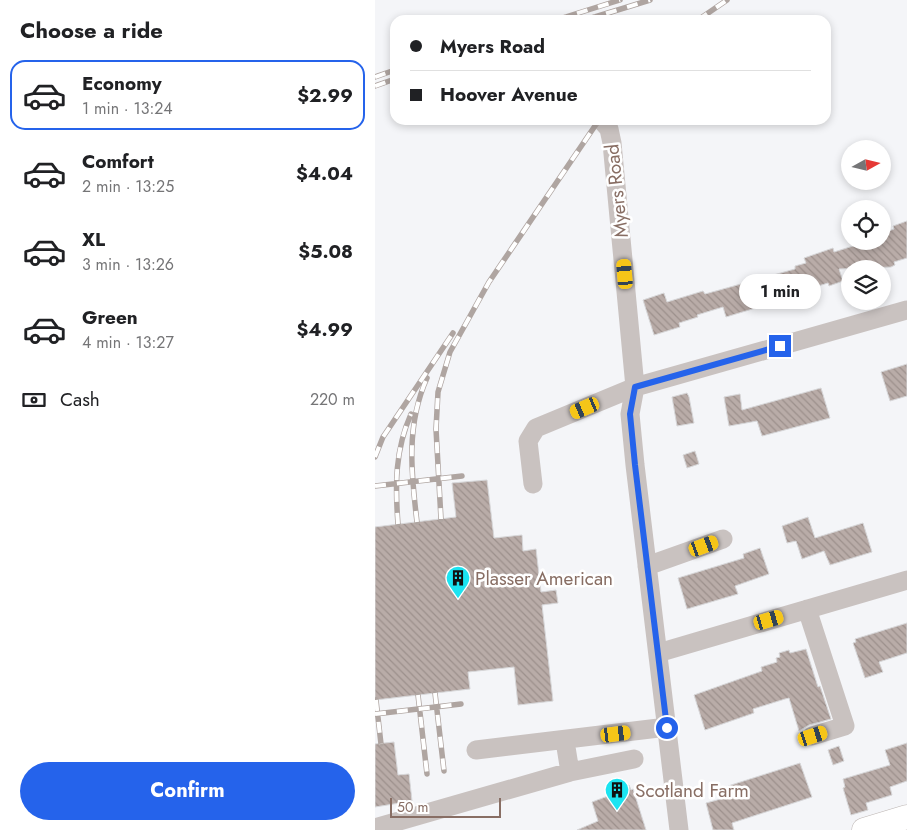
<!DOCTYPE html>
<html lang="en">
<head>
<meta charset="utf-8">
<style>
  body { margin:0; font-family:Jost,sans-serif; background:#f6f6f6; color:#202124; height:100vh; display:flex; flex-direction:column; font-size:19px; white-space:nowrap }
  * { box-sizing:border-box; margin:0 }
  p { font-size:16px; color:#757577 }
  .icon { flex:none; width:28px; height:28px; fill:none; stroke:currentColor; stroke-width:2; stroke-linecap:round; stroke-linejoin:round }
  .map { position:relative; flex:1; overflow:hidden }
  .drawer { display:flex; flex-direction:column; background:#fff; width:375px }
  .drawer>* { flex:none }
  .banner { position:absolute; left:15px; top:15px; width:441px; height:110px; border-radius:15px; box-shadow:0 2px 8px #0003; display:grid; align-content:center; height:110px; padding:0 20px; background:#fff }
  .needle { width:32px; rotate:82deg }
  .buttons { position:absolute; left:466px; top:140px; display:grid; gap:10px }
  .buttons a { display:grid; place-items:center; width:50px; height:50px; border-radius:50%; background:#fff; box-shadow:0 2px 8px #0003; font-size:25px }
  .scale { position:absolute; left:15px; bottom:12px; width:111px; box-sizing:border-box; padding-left:5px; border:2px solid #886e64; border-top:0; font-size:14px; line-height:18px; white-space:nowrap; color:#886e64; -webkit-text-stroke:4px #fff; paint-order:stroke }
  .end { position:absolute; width:22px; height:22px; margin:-11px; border:6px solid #2563eb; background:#fff; box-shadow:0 0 0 2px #fff }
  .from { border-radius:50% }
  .bubble { position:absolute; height:35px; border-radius:18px; background:#fff; box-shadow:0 2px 8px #0003; font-size:16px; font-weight:700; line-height:35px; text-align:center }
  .car { position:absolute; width:15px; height:30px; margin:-15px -8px; border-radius:6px; box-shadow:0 0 4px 1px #0007; background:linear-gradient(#f5c518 24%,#345 0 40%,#f5c518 0 76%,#345 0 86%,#f5c518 0) }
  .banner b { display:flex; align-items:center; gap:18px; height:48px; font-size:19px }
  .banner b+b { border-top:1px solid #e0e0e0 }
  .banner i { width:12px; height:12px; background:#202124 }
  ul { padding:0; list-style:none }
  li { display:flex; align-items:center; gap:15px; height:70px; margin:0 10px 8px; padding:0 10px; border:2px solid transparent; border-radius:15px }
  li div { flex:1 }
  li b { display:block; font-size:19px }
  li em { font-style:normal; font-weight:700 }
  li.selected { border-color:#2563eb }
  li>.icon { width:45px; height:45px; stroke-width:1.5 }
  h2 { padding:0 20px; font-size:22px; line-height:60px }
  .pay { display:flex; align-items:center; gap:12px; height:55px; padding:0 20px; font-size:19px }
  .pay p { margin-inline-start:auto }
  .cta { display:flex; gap:10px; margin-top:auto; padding:10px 20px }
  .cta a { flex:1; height:58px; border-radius:30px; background:#2563eb; color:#fff; font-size:20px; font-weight:700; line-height:58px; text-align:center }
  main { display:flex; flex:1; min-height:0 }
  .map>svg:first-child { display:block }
  .building { fill:url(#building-back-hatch); stroke:#d7d7d9 }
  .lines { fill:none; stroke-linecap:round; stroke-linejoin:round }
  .major-casing { stroke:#bdb6b3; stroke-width:25 }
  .minor { stroke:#c9c2c0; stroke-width:19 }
  .major { stroke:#fff; stroke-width:24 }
  .rail-casing { stroke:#afa5a1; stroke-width:5.5 }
  .rail { stroke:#fff; stroke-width:4; stroke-dasharray:11; stroke-linecap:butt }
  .route { stroke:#2563eb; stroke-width:6 }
  .labels { text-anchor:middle; stroke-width:5; stroke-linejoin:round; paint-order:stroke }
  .street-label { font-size:19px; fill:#886e64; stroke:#fff }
  .poi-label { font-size:19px; fill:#886e64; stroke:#fff; text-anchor:start }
</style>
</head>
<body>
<main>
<section class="drawer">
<h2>Choose a ride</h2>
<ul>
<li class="selected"><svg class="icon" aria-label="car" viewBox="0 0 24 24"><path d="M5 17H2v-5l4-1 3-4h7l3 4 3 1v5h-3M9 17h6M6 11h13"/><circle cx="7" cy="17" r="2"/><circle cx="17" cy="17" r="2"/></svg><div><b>Economy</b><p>1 min · 13:24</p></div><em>$2.99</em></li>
<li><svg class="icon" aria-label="car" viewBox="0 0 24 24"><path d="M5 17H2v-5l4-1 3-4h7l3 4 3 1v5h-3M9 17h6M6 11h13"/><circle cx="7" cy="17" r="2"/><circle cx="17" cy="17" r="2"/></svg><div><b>Comfort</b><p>2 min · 13:25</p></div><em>$4.04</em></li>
<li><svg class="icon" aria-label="car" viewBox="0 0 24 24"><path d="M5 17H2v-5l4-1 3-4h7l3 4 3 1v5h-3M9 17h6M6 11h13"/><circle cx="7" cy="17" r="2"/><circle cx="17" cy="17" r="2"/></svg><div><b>XL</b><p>3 min · 13:26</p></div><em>$5.08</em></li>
<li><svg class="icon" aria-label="car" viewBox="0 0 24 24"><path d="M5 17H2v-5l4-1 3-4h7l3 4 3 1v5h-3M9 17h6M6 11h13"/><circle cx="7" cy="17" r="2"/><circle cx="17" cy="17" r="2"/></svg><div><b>Green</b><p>4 min · 13:27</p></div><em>$4.99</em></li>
</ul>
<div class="pay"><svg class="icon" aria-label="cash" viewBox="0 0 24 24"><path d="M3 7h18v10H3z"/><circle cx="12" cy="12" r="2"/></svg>Cash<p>220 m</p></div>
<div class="cta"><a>Confirm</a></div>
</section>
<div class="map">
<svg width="532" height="830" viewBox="0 0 532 830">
  <defs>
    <pattern id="building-back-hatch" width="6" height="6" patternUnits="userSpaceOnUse" patternTransform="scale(1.25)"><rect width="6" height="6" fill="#b9aca8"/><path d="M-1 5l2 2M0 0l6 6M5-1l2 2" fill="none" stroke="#9c908c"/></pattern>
  </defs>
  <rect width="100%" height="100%" fill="#f4f5f8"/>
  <path class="building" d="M532,221V258L519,262L520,265L516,267L464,269L468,281L454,286L453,283L420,293L397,301V303L351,317L348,307L322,315L323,317L304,323L305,327L279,335L268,300L289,293L292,302L328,291L330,294L420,269V266L431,263L429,258L458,248L459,252L494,241H508V233L519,229L518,226Z
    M532,364V396L515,401L506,372Z
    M446,388L455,418L387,436L382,421L354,426L349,397L365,394L367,410Z
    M312,393L314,397L319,423L302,426L297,397Z
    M320,451L324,464L312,468L308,455Z
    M112,480L119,538L147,535L148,551L161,549L166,592L181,590L183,603L167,605L178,701L143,705L139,667L93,672L95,689L0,700V527L81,517L77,483Z
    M433,517L440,538L488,523L497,552L455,565L449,551L427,559L421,541L412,543L407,526Z
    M385,548L394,574L360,586L363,594L312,609L303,578L369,558L368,554Z
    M532,623V653L504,662L508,672L490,678L478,643L481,642L480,639Z
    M431,649L443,687L445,686L456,719L434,725L424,731L414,698L410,699L378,709L379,713L330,730L319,695L387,671L386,667L402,662L401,658L405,657L404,653L414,650L415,653Z
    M19,742L23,775L34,774L37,801L0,807V744Z
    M532,743V781L515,787L517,795L491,803L493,810L476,815L468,788L470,787L468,779L515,765L510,750Z
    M464,746L469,761L458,765L453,750Z
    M425,763L437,797L357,823L359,830H338L331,803L357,796L353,786Z
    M254,785L256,790L258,789L271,830H202L223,821L217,802L233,796L232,792Z"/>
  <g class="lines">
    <defs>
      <path id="major" d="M489,830L532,817"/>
    </defs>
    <use href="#major" class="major-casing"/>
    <path class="minor" d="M226,120L234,129L237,143L260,387L255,414L260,465L304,830
      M158,484L153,441L161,428L260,387L532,310
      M272,566L348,539
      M432,609L470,726L437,736
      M283,653L532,580
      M190,741L195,772L259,759
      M101,750L292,727
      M0,828L195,772"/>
    <use href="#major" class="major"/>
    <defs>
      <path id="rail" d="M181,20L245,0
        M210,20L275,0
        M323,20L352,0
        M0,77L20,70
        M0,86L20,79
        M0,457L8,437L78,333
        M0,486L87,476
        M66,519L61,429L63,392L75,352L114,282L224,120
        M42,522C36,472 31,425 52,378
        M23,524C20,485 20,450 36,414
        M60,693L69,771
        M43,695L52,774
        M1,700L6,744
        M0,714L86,704"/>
    </defs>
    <use href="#rail" class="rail-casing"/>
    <use href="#rail" class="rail"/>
  </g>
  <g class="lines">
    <path class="route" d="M292,728L260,465L255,414L260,387L405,346"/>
  </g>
  <defs>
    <symbol id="building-pin" viewBox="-11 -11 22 30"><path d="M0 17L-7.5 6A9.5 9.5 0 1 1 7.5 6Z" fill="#1be4f1" stroke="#fff"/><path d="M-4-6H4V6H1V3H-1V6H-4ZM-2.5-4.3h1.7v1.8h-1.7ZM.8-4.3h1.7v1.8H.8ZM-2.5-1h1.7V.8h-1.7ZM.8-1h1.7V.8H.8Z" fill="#111"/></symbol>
  </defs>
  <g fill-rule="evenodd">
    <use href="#building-pin" x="69" y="564" width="28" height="38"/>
    <use href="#building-pin" x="228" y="776" width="28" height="38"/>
  </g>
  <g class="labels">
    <g class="street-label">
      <text transform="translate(241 191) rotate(-96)" y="7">Myers Road</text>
    </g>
    <g class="poi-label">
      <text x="100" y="585">Plasser American</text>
      <text x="260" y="797">Scotland Farm</text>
    </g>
  </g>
</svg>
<div class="buttons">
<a><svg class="needle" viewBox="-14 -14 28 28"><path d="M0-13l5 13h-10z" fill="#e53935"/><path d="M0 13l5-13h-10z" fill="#757577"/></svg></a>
<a><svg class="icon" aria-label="locate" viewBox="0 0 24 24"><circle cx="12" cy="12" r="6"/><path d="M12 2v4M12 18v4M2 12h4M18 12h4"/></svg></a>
<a><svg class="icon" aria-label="layers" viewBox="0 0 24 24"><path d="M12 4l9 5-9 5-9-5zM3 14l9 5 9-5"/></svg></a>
</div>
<div class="scale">50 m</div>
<i class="end from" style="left:292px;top:728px"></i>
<i class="end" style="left:405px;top:346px"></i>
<div class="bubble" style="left:364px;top:274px;width:82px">1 min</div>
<i class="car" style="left:250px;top:274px;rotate:355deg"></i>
<i class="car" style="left:210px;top:408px;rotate:247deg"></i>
<i class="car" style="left:329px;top:546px;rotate:70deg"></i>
<i class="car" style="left:394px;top:620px;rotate:74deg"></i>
<i class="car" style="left:241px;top:734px;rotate:83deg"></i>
<i class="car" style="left:438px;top:736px;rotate:72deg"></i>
<div class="banner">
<b><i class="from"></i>Myers Road</b>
<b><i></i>Hoover Avenue</b>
</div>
</div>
</main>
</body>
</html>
